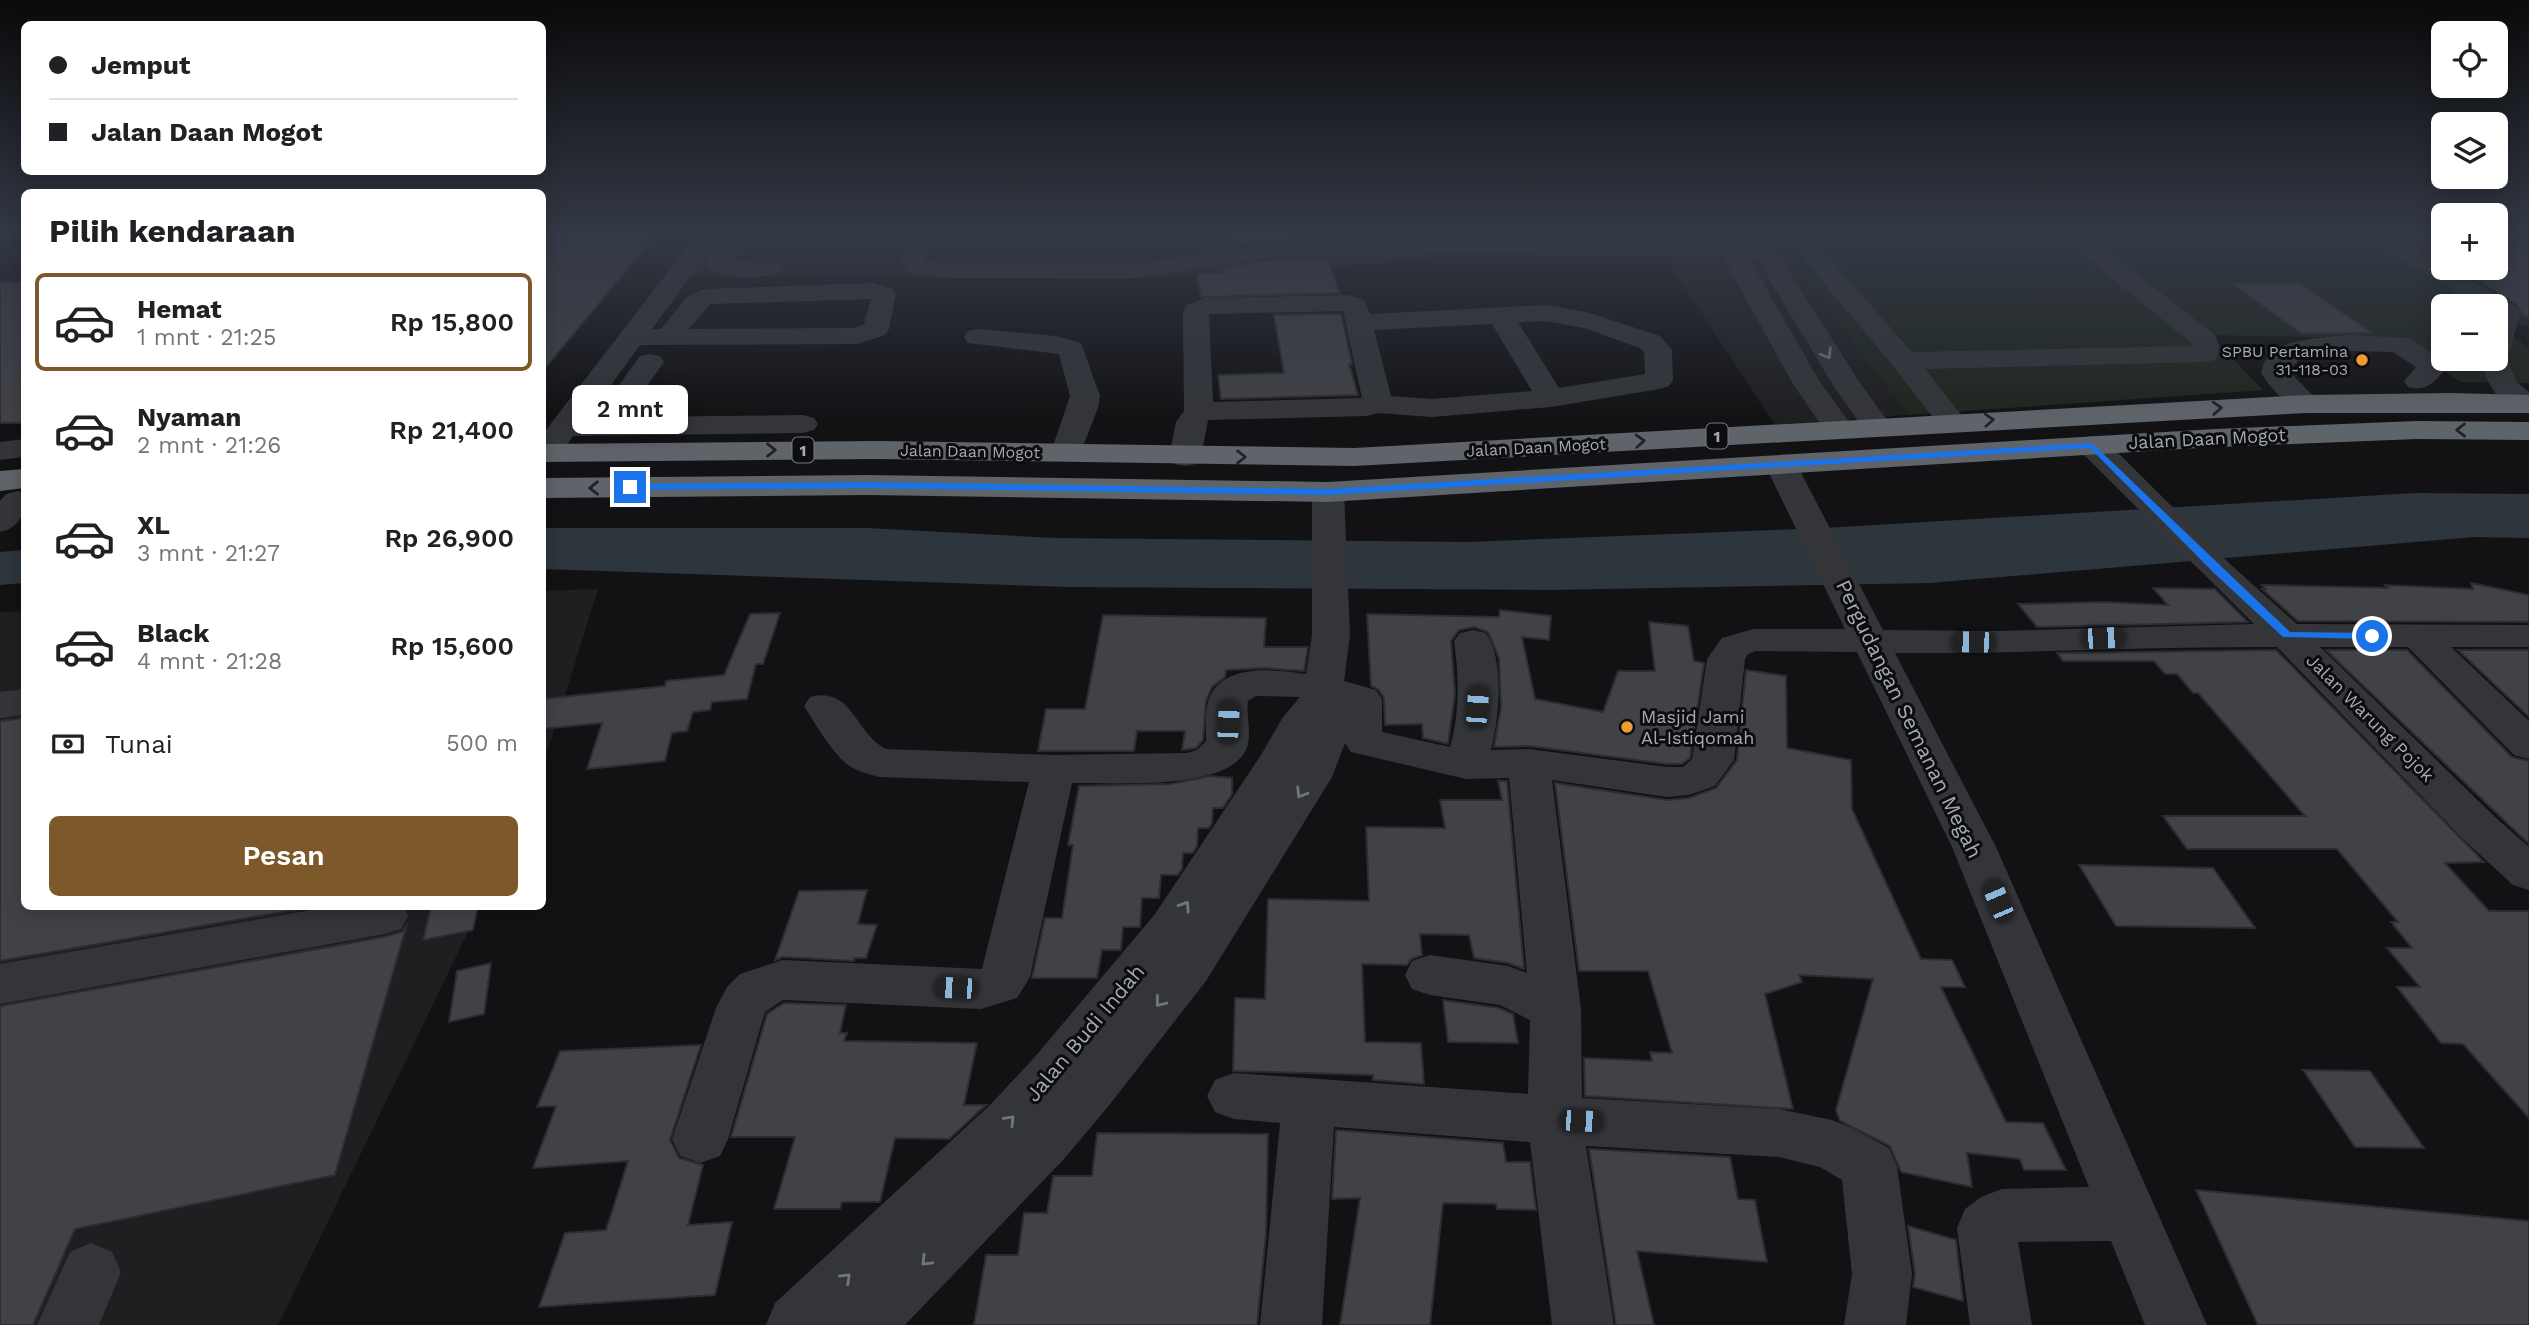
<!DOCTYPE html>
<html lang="id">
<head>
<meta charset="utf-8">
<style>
  body { margin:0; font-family:"Work Sans",sans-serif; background:#f6f6f6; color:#202124; height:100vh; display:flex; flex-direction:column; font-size:26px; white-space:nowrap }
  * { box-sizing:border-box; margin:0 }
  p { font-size:23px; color:#757577 }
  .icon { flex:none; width:38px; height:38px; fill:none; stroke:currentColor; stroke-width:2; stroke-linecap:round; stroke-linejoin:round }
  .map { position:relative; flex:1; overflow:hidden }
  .panel { position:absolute; left:21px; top:189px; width:525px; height:721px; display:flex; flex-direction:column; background:#fff; border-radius:10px; box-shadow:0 4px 18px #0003 }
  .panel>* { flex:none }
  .banner { position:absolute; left:21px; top:21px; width:525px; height:154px; border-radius:10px; box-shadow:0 4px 18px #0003; display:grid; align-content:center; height:154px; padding:0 28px; background:#fff }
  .controls { position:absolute; left:2431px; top:21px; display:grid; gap:14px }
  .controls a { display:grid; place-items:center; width:77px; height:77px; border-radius:10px; background:#fff; box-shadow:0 4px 18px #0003; font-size:35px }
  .end { position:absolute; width:32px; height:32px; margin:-16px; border:9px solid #1a73e8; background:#fff; box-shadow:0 0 0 4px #fff }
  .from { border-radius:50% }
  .bubble { position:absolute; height:49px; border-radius:10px; background:#fff; box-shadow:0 4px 18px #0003; font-size:23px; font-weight:600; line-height:49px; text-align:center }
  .car { position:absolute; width:21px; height:42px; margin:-21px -10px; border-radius:9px; box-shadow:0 0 5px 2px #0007; background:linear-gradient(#222 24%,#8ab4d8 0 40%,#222 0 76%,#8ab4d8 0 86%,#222 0) }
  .banner b { display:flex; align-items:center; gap:24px; height:66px; font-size:26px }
  .banner b+b { border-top:2px solid #e0e0e0 }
  .banner i { width:18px; height:18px; background:#202124 }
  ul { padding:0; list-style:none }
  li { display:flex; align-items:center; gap:21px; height:98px; margin:0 14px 10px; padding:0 14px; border:4px solid transparent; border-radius:10px }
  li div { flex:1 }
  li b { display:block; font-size:26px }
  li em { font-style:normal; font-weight:600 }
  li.current { border-color:#7d582a }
  li>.icon { width:63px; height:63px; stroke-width:1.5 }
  h2 { padding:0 28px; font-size:32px; line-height:84px }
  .pay { display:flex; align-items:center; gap:18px; height:77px; padding:0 28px; font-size:26px }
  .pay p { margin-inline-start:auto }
  .cta { display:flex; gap:14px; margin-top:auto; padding:14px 28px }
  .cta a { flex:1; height:80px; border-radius:10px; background:#7d582a; color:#fff; font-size:28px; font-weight:600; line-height:80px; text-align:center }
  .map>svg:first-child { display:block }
  .built { fill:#1e1f21 }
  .green { fill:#1f261f; fill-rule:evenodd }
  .water { fill:#2c363c }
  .building { fill:#414247; stroke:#2c2d30; stroke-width:2 }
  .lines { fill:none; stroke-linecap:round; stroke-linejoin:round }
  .minor { fill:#333539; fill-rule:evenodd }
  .highway { fill:#5f636a; fill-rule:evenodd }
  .oneway { stroke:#71757d }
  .oneway2 { stroke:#222226 }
  .route { fill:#1a73e8 }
  .poi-dot { fill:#ee9c31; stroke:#0d0d0f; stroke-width:2.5 }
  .labels { text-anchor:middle; stroke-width:6; stroke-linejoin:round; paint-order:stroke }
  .far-poi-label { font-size:16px; fill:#a4aab4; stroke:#0d0d0f; text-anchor:end }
  .shield { fill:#0d0d0f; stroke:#777b82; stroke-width:2 }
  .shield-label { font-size:16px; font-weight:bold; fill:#a4aab4 }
  .far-street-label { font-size:16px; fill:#a4aab4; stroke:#0d0d0f }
  .street-label { font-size:18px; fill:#a4aab4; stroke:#0d0d0f }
  .poi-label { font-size:18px; fill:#a4aab4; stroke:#0d0d0f; text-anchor:start }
  .near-street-label { font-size:21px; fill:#a4aab4; stroke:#0d0d0f }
</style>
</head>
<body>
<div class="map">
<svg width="2529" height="1325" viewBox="0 0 2529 1325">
  <rect width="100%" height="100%" fill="#121214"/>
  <path class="built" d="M716,233H1768L1908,415L1775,425L1665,257H1445L1280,271L1122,279L689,276Z
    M598,589L543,766V591Z
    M24,611V906L480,907L278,1325H0V612Z"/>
  <path class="green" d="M1768,233H2383L2529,316V325L2500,326L2529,348V383L2460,382L2401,339L2210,335L2263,390L1908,415ZM2443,306H2496V359H2443Z"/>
  <path class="water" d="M2415,493L2529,494V538L2474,537L1930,583L1549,590L1070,587L543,569L542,528H867L1056,538L1470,542L1824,528Z
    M24,550V583L0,585V552Z"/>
  <path class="building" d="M542,233H657L542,372Z
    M1227,233H1317L1319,239L1273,240L1226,248Z
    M2397,233H2443V259Z
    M2496,233H2529V318L2522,314L2517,305L2458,268H2496Z
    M1327,259L1340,293L1201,297L1197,274L1224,273V267L1273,260Z
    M0,282H24V423H0Z
    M2231,283H2299L2373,333L2302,334Z
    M1341,314L1352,364H1349L1358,395L1221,399L1218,375L1284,373L1274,315Z
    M2471,583L2529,595V622L2298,621L2262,589H2266L2262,585L2388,588L2385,585L2473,589Z
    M2153,588L2215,589L2248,622L2037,627L2018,604L2104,602L2168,605Z
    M1500,610L1551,616L1549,640L1522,637L1535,699L1603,712L1618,671H1655L1649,622L1688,626L1694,661L1704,663L1690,758L1682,764H1667L1529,746L1494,747L1501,707L1499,658L1488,632L1474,627L1459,630L1451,641L1455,694L1448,744L1423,738L1422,724L1385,725L1384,698L1378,689L1371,686L1367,614L1499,617Z
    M780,613L763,664H756L747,699L712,702L710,710L693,712L687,731L672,733L665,761L587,769L602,723L542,729V699L665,686L666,681L724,675L750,614Z
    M1103,615L1266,618L1264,647H1308L1304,671L1264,668L1226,670L1225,677L1212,687L1206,701L1203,740L1196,748L1182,750L1185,731H1137L1134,751H1038L1046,709H1085Z
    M2276,650L2484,862L2445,863L2489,911H2529V1118L2463,1044L2441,1043L2397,987H2420L2387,948H2412L2391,922H2398L2337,849H2187L2163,816H2305L2198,693H2193L2177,674H2165L2154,661H2063L2057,653Z
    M2326,650H2407L2512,757L2529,761V844Z
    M2458,650H2529V717Z
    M1746,670L1786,676L1787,748L1851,760L1852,809L1921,959L1952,960L1965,987H1941L2006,1122L2043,1123L2066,1170H2024L2020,1159L1967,1153L1972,1187L1901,1172L1890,1146L1840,1121L1836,1110L1873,979L1799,975L1802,982L1765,994L1793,1109L1585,1096L1584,1058L1652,1061L1650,1052L1672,1053L1648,971H1579L1555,783L1667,800L1689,798L1716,788L1737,760Z
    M24,718V906H317L0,961V721Z
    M1211,776L1232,778V794L1223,808H1213L1212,823L1209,828H1198L1197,846L1193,853H1183L1182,869L1178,875H1161L1159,898H1142L1140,927H1123L1121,950H1102L1097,978H1032L1045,918H1062L1073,845H1068L1079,786L1170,784Z
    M1498,781H1507L1524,969L1508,963L1474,958L1469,935L1420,934L1422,955L1411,959L1407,965L1362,964L1365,1042L1421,1043L1424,1084L1373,1080V1075L1233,1071L1235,998L1265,999L1268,899L1369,901L1366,827L1445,828L1440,800H1502Z
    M2079,865L2213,868L2255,928L2116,926Z
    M867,890L858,924L877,925L866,958H854V961L783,957L775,960L799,891Z
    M431,906H478L473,930L423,940Z
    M407,924L335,1175L75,1229L33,1325H0V1006L384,937L402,932Z
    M491,963L484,1014L449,1022L457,971Z
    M1443,1000L1499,1008L1513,1014L1518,1043L1448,1042Z
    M784,1003L846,1005L840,1033H847L844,1041L977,1043L964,1105H986L949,1139L895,1138L880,1202H842L840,1209H774L795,1137H731L767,1014Z
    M701,1045L670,1140L679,1158L703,1165L688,1225L732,1222L715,1295L539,1307L565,1233L606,1230L628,1161L533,1168L556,1106L537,1107L560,1051Z
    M2303,1070L2370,1071L2424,1148L2355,1147Z
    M1336,1130L1503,1143L1506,1162H1530L1536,1210L1497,1209L1496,1204L1443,1203L1430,1325H1340L1360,1198L1332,1199Z
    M1097,1133L1268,1134L1266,1233L1257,1325H974L986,1255H1018L1024,1213H1047L1053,1176H1092Z
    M1589,1149L1730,1157L1738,1199L1755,1200L1767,1262L1637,1251L1654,1325H1616Z
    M2196,1190L2529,1221V1325H2258Z
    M1908,1226L1956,1240L1963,1301L1913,1287L1915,1274Z"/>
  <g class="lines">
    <path class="minor" d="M698,233H722L652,329H661L687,297L704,289L874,283L892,289L896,294L889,329L885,335L857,344L640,345L587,418H595L640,356L650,354L660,356L664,362L625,417L803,415L814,418L818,424L814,430L803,433L573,436L556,460L542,462V435ZM871,299L864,324L854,328L689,329L710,304Z
      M733,233H760L730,261L781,263L784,268L781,273C761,278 716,282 704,264L711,251Z
      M912,233H936L923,258L925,261L953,264H1136L1273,243L1474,239L1715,242L1710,233H1734L1739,242L1747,243L1741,233H1765L1858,380L1892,427L1888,433L1877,436L1866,433L1831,382L1756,257H1748L1820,382L1854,429L1850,435L1839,438L1828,435L1793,384L1723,257L1474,253L1273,257L1136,278H953L908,273L899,258Z
      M1782,233H1807L1912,352L2191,346V343L2057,233H2084L2214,334C2219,342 2220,352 2215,360L2205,362L1925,369L1967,422L1963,428L1952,431L1941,428L1894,367Z
      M2362,233H2391L2443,262V268H2453L2516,307L2520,313L2510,351L2505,357L2517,382L2529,392V411C2501,416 2487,380 2479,359H2496V306H2479L2366,238Z
      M1347,295L1364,300L1370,314L1546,305L1590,313L1660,336L1672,350L1673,380L1669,386L1659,389L1551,407L1432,417L1378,413L1366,416L1208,420L1201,457L1196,464L1185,466L1174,464L1169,457L1176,422L1184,411L1183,311L1187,305L1205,298ZM1343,311L1362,398L1213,402L1209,314ZM1546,321L1584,328L1640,348L1644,352L1645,374L1559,388L1518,322ZM1492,324L1532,391L1432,399L1391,396L1374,330Z
      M978,329L1056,336L1081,343L1100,396L1098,408L1078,459L1067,461L1056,459L1051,452L1070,396L1059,354L968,343L964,337L968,331Z
      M2348,335L2409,338L2443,360L2447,366C2437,381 2427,392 2408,387L2404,381L2416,367L2393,352L2348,351L2300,358L2289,371L2321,404L2316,410C2293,416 2273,391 2261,373C2267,336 2320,339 2348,335Z
      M2092,436L2103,438L2230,564L2297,624L2529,625V647H2451L2529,721V759L2514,755L2408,647H2320L2495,817L2529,847V890L2513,885L2463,839L2277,647C2150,646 2022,654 1895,653L1996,847L2207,1325H2145L2111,1241L2018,1242L2032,1325H1970L1957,1228L1965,1209L1981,1197L2002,1189L2089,1187L1952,847L1857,652L1756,651L1748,654L1745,659L1734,760L1715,786L1689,795L1667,797L1552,780L1581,1009L1582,1098L1779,1109L1832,1120L1852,1128L1889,1148L1897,1166L1912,1274L1906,1325H1844L1852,1274L1842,1180L1820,1167L1779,1157L1586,1146L1614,1325H1552L1530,1142L1334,1127L1322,1325H1260L1280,1123L1234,1119L1215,1112L1207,1096L1215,1080L1234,1073L1528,1094L1530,1020L1500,1005L1430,995L1412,989L1405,975L1412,961L1430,955L1508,966L1527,973L1509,778L1466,779L1351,752L1345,743L1332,777L1206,981L1107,1108L1063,1160L905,1325H766L775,1303L990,1105L1034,1058L1155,914L1261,755L1283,717L1300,697L1256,696L1248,701C1246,715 1251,731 1248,744C1237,793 1110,782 1072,783L1030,977L1017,998L981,1009L783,1000L765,1012L728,1139L720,1156L700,1163L680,1156L672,1139L716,1008L727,987L740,974L783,960L982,969L1029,782L879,777C868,774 857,771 848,765C833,754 814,722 804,706L810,697C853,686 854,733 886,749L1054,755L1187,753L1197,750L1206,741C1206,728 1205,715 1208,702C1219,663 1275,669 1306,674L1312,635V492L1317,485L1328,482L1339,485L1344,492L1350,635L1344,681L1376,690L1382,699V732L1450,747C1460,712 1459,677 1454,641L1460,633L1473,630L1486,633C1505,660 1499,719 1491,750L1529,749L1667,767H1683L1692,759L1707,659L1722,638L1753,629H1845L1765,465L1770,458L1781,456L1792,458L1797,465L1883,630L1999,631L2254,624L2081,452L2077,445L2081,438Z
      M24,439V457L0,460V442Z
      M18,491L24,493C24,513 22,527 0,532V501L6,494Z
      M24,689V715L0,718V692Z
      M335,906H403L408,916L401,929L384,934L0,1004V964Z
      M91,1243L112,1252L121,1272L99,1325H37L70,1252Z"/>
    <path class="highway" d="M2450,393L2529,395V413H2306L1354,466L877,459L542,462V444L877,441L1354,448L2306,395Z
      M2417,421L2529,422V440L2417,439L2215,447L1328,502L867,495L542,498V478L867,475L1328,482L2215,429Z
      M24,469V488L0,491V471Z"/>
  </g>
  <defs><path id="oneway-chevron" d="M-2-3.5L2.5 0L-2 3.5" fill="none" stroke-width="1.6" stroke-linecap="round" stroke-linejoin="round" transform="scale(1.75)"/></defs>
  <g class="oneway">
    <use href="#oneway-chevron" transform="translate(1827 354) rotate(58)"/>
    <use href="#oneway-chevron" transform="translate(1301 793) rotate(122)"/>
    <use href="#oneway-chevron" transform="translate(1185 906) rotate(-57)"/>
    <use href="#oneway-chevron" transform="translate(1160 1002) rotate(129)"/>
    <use href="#oneway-chevron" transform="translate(1010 1120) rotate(-46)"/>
    <use href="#oneway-chevron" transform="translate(926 1261) rotate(135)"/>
    <use href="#oneway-chevron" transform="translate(846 1278) rotate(-44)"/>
  </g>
  <g class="oneway2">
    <use href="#oneway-chevron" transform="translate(2217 408) rotate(-3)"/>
    <use href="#oneway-chevron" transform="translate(1989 420) rotate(-3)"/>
    <use href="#oneway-chevron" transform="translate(2461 430) rotate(180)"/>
    <use href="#oneway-chevron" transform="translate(1640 441) rotate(-3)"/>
    <use href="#oneway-chevron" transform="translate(771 450)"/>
    <use href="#oneway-chevron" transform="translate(1241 457)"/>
    <use href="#oneway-chevron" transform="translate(594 488) rotate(179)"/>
  </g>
  <linearGradient id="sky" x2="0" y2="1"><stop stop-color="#0a0a0b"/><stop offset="0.56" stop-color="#333945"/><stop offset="1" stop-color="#333945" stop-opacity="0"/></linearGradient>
  <rect width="2529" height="419" fill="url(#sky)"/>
  <path class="route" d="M2092,443L2290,632L2372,633L2378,636L2372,639L2283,637L2215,574L2090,448L1328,495L867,488L630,490L626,487L630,484L867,482L1328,489Z"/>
  <g class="poi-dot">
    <circle cx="2362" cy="360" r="7"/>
    <circle cx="1627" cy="727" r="7"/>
  </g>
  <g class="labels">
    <g class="far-poi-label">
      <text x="2348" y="357">SPBU Pertamina<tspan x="2348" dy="18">31-118-03</tspan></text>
    </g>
    <g class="shield">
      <rect x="1706.5" y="423.5" width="21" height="25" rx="5"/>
      <rect x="792.5" y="437.5" width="21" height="25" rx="5"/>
    </g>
    <g class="shield-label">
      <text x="1717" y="442">1</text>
      <text x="803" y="456">1</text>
    </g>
    <g class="far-street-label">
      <text transform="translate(1536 447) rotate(-3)" y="6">Jalan Daan Mogot</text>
      <text transform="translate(970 451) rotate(1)" y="6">Jalan Daan Mogot</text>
    </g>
    <g class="street-label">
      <text transform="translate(2207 439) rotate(-3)" y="6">Jalan Daan Mogot</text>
      <text transform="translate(2370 718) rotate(45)" y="6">Jalan Warung Pojok</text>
    </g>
    <g class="poi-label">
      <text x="1641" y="723">Masjid Jami<tspan x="1641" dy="21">Al-Istiqomah</tspan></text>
    </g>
    <g class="near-street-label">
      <text transform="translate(1909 719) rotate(64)" y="7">Pergudangan Semanan Megah</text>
      <text transform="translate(1085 1033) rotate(-50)" y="7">Jalan Budi Indah</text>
    </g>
  </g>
</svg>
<div class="controls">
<a><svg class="icon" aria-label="locate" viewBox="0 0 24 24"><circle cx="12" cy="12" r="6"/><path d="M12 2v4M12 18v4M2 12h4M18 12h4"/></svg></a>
<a><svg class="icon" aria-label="layers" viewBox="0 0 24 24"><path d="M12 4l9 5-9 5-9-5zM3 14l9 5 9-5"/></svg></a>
<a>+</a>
<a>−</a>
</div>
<i class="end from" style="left:2372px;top:636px"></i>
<i class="end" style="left:630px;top:487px"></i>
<div class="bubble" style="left:572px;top:385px;width:116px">2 mnt</div>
<i class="car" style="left:2103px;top:638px;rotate:88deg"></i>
<i class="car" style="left:1973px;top:642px;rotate:271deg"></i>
<i class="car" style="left:1477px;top:707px;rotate:4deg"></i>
<i class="car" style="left:1228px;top:722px;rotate:3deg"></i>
<i class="car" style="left:1998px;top:901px;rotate:337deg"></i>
<i class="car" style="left:956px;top:988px;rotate:272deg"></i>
<i class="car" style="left:1581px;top:1121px;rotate:92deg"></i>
<div class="banner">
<b><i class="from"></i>Jemput</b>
<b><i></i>Jalan Daan Mogot</b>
</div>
<section class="panel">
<h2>Pilih kendaraan</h2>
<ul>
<li class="current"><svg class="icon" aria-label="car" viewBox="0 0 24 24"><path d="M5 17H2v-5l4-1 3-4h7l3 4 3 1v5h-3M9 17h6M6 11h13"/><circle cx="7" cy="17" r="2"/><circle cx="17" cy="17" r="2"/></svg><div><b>Hemat</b><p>1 mnt · 21:25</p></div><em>Rp 15,800</em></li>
<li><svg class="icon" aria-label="car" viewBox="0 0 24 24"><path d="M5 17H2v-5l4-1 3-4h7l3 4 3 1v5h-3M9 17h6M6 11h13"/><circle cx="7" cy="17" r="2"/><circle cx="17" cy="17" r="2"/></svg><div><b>Nyaman</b><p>2 mnt · 21:26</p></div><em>Rp 21,400</em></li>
<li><svg class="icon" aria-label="car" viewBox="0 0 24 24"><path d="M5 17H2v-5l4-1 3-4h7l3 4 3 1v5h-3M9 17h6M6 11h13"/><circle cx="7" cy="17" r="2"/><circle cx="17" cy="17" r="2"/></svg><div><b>XL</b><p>3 mnt · 21:27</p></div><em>Rp 26,900</em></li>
<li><svg class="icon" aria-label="car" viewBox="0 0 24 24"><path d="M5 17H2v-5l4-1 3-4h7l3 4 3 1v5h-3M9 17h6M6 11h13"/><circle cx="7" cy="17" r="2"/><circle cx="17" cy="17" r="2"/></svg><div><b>Black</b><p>4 mnt · 21:28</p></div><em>Rp 15,600</em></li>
</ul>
<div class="pay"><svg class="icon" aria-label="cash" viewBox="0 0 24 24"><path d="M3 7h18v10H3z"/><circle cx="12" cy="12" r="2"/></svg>Tunai<p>500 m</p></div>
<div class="cta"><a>Pesan</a></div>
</section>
</div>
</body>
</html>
